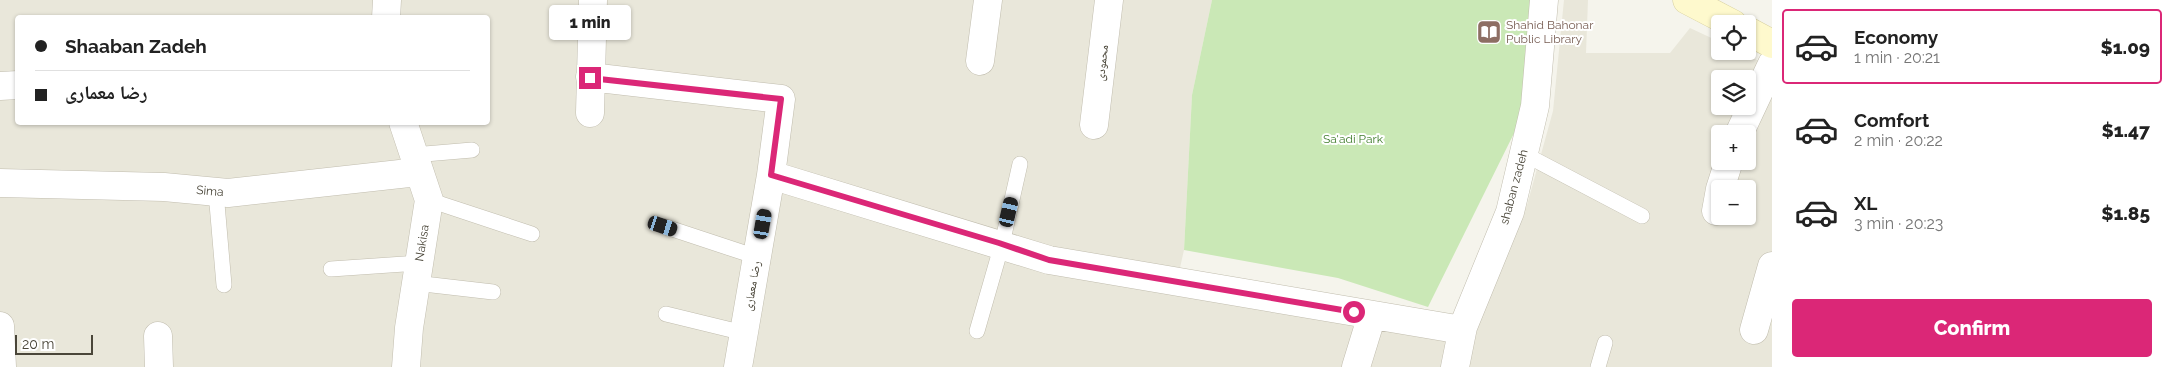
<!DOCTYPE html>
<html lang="en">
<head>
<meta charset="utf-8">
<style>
  body { margin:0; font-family:Raleway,"Noto Naskh Arabic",sans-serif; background:#f6f6f6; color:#222; height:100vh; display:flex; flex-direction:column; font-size:19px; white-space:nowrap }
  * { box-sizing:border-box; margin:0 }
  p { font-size:16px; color:#767676 }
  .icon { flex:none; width:28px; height:28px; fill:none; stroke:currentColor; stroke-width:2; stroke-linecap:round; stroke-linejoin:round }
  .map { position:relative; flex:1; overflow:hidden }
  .sheet { display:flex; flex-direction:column; background:#fff; width:400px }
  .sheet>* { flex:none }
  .guide { position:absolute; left:15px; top:15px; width:475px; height:110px; border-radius:5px; box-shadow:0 1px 4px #0004; display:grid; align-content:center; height:110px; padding:0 20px; background:#fff }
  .fabs { position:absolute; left:1711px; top:15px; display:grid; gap:10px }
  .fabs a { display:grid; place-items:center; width:45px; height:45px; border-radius:5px; background:#fff; box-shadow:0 1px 4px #0004; font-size:25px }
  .scale { position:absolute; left:15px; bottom:12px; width:78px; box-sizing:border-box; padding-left:5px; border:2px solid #4a4639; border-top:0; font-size:14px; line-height:18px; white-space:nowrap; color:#4a4639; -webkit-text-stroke:4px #fff; paint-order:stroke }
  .end { position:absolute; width:22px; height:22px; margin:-11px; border:6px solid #db2777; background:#fff; box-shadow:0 0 0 2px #fff }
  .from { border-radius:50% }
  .bubble { position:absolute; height:35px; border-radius:5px; background:#fff; box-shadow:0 1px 4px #0004; font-size:16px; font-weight:800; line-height:35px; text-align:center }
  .car { position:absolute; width:15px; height:30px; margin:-15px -8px; border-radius:6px; box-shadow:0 0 4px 1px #0007; background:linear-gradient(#222 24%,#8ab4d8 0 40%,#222 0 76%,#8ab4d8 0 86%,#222 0) }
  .guide b { display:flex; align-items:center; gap:18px; height:48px; font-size:19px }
  .guide b+b { border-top:1px solid #e0e0e0 }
  .guide i { width:12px; height:12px; background:#222 }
  ul { padding:9px 0 0; list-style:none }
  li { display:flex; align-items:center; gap:15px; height:75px; margin:0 10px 8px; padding:0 10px; border:2px solid transparent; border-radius:5px }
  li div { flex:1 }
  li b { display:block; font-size:19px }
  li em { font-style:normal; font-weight:800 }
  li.selected { border-color:#db2777 }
  li>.icon { width:45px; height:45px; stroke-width:1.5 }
  .cta { display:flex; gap:10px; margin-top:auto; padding:10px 20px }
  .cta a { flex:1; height:58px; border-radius:5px; background:#db2777; color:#fff; font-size:20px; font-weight:800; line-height:58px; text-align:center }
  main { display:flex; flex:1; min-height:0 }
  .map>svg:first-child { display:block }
  .residential { fill:#e9e7da; fill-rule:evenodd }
  .green { fill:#cae8b6 }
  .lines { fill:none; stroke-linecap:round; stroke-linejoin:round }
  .service-casing { stroke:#c1bdae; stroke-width:16 }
  .minor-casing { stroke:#c1bdae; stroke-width:29 }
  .secondary-casing { stroke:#d4cd9c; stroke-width:29 }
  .service { stroke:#fff; stroke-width:15 }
  .minor { stroke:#fff; stroke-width:28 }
  .secondary { stroke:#fef9cd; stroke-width:28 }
  .route { stroke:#db2777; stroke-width:6 }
  .labels { text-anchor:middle; stroke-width:4; stroke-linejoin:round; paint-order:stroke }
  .education-label { font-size:12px; fill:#785e54; stroke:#fff; text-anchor:start }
  .street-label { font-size:12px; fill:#4a4639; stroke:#fff }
  .park-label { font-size:12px; fill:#3f7c2c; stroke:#fff }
</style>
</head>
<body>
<main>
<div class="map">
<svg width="1772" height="367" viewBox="0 0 1772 367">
  <rect width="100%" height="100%" fill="#f5f4ec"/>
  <path class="residential" d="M0,0H1212L1192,95L1184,250L1175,290L1473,333L1527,205L1553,111L1564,0H1588L1586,53H1670L1690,28L1720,42V51H1740L1772,68V367H0ZM18,18H488V122H18ZM1720,79H1748V106H1720ZM1720,134H1748V161H1720ZM1720,189H1748V216H1720Z"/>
  <path class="green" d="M1212,0H1537L1527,107L1428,307L1338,278L1184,250L1192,95Z"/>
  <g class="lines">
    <defs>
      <path id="service" d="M1524,154L1642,216
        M413,155L472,150
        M216,192L224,285
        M429,200L532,234
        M663,226L757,257
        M331,269L419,263
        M415,283L493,292
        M666,314L744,333
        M977,331L1002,244L1020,164
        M1598,367L1605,343"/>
      <path id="minor" d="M386,18L387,0
        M980,61L988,0
        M590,77L781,99L771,175L738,367
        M0,86L18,85
        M590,113L593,0
        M403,122L429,200L409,328L406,367
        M1094,125L1109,0
        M1739,134L1772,64
        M771,175L1049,260L1462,330
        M0,183L164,187L228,193L418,172
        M1720,189L1729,161
        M1716,211L1720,189
        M0,326L2,367
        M1754,330L1772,266
        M158,336L159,367
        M1356,367L1372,315
        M1455,367L1463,327L1510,212L1535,106L1544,0"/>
      <path id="secondary" d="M1687,0L1733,24
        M1748,31L1772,44"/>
    </defs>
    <use href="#service" class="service-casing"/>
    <use href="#minor" class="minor-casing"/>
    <use href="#secondary" class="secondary-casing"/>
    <use href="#service" class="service"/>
    <use href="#minor" class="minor"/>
    <use href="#secondary" class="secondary"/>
  </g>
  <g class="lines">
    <path class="route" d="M590,78L781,99L771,175L999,243L1049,260L1354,312"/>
  </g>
  <defs>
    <symbol id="library-square" viewBox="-11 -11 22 22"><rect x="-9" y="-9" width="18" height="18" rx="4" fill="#8d6e63" stroke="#fff"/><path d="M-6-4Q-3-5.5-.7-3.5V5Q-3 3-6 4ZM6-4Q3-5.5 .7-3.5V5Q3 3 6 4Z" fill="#fff"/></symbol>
  </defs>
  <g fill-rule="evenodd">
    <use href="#library-square" x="1475" y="18" width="28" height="28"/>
  </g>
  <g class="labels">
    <g class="education-label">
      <text x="1506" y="29">Shahid Bahonar<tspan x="1506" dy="14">Public Library</tspan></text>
    </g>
    <g class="street-label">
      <text transform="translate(1102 63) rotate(-83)" y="4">محمودی</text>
      <text transform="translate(1514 187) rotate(-75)" y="4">shaban zadeh</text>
      <text transform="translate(210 191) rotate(5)" y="4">Sima</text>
      <text transform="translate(422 243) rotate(-81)" y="4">Nakisa</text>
      <text transform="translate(752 286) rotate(-80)" y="4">رضا معماری</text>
    </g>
    <g class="park-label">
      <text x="1353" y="143">Sa'adi Park</text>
    </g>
  </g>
</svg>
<div class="fabs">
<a><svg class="icon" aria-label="locate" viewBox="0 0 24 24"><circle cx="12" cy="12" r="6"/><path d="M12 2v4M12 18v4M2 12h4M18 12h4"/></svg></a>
<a><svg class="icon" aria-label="layers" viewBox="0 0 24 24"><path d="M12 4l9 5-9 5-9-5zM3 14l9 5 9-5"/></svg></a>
<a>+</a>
<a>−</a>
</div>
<div class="scale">20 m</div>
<i class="end from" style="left:1354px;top:312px"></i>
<i class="end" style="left:590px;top:78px"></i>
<div class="bubble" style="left:549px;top:5px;width:82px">1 min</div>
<i class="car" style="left:1009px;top:212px;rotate:13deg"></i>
<i class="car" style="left:763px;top:224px;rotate:10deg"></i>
<i class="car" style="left:663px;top:226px;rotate:108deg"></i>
<div class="guide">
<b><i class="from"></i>Shaaban Zadeh</b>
<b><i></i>رضا معماری</b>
</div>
</div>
<section class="sheet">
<ul>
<li class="selected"><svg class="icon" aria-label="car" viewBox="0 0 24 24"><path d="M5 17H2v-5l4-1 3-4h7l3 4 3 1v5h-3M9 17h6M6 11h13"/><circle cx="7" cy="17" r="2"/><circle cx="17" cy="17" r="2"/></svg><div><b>Economy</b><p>1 min · 20:21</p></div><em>$1.09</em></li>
<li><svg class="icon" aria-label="car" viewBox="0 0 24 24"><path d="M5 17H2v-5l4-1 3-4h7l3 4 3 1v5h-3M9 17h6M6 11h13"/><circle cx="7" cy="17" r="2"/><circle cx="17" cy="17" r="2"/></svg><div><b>Comfort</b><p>2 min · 20:22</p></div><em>$1.47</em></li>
<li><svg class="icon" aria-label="car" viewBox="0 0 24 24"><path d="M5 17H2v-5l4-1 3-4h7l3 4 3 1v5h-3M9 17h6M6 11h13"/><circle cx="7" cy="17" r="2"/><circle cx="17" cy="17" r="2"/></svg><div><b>XL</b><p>3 min · 20:23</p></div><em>$1.85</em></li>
</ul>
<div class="cta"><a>Confirm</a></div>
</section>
</main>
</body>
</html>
